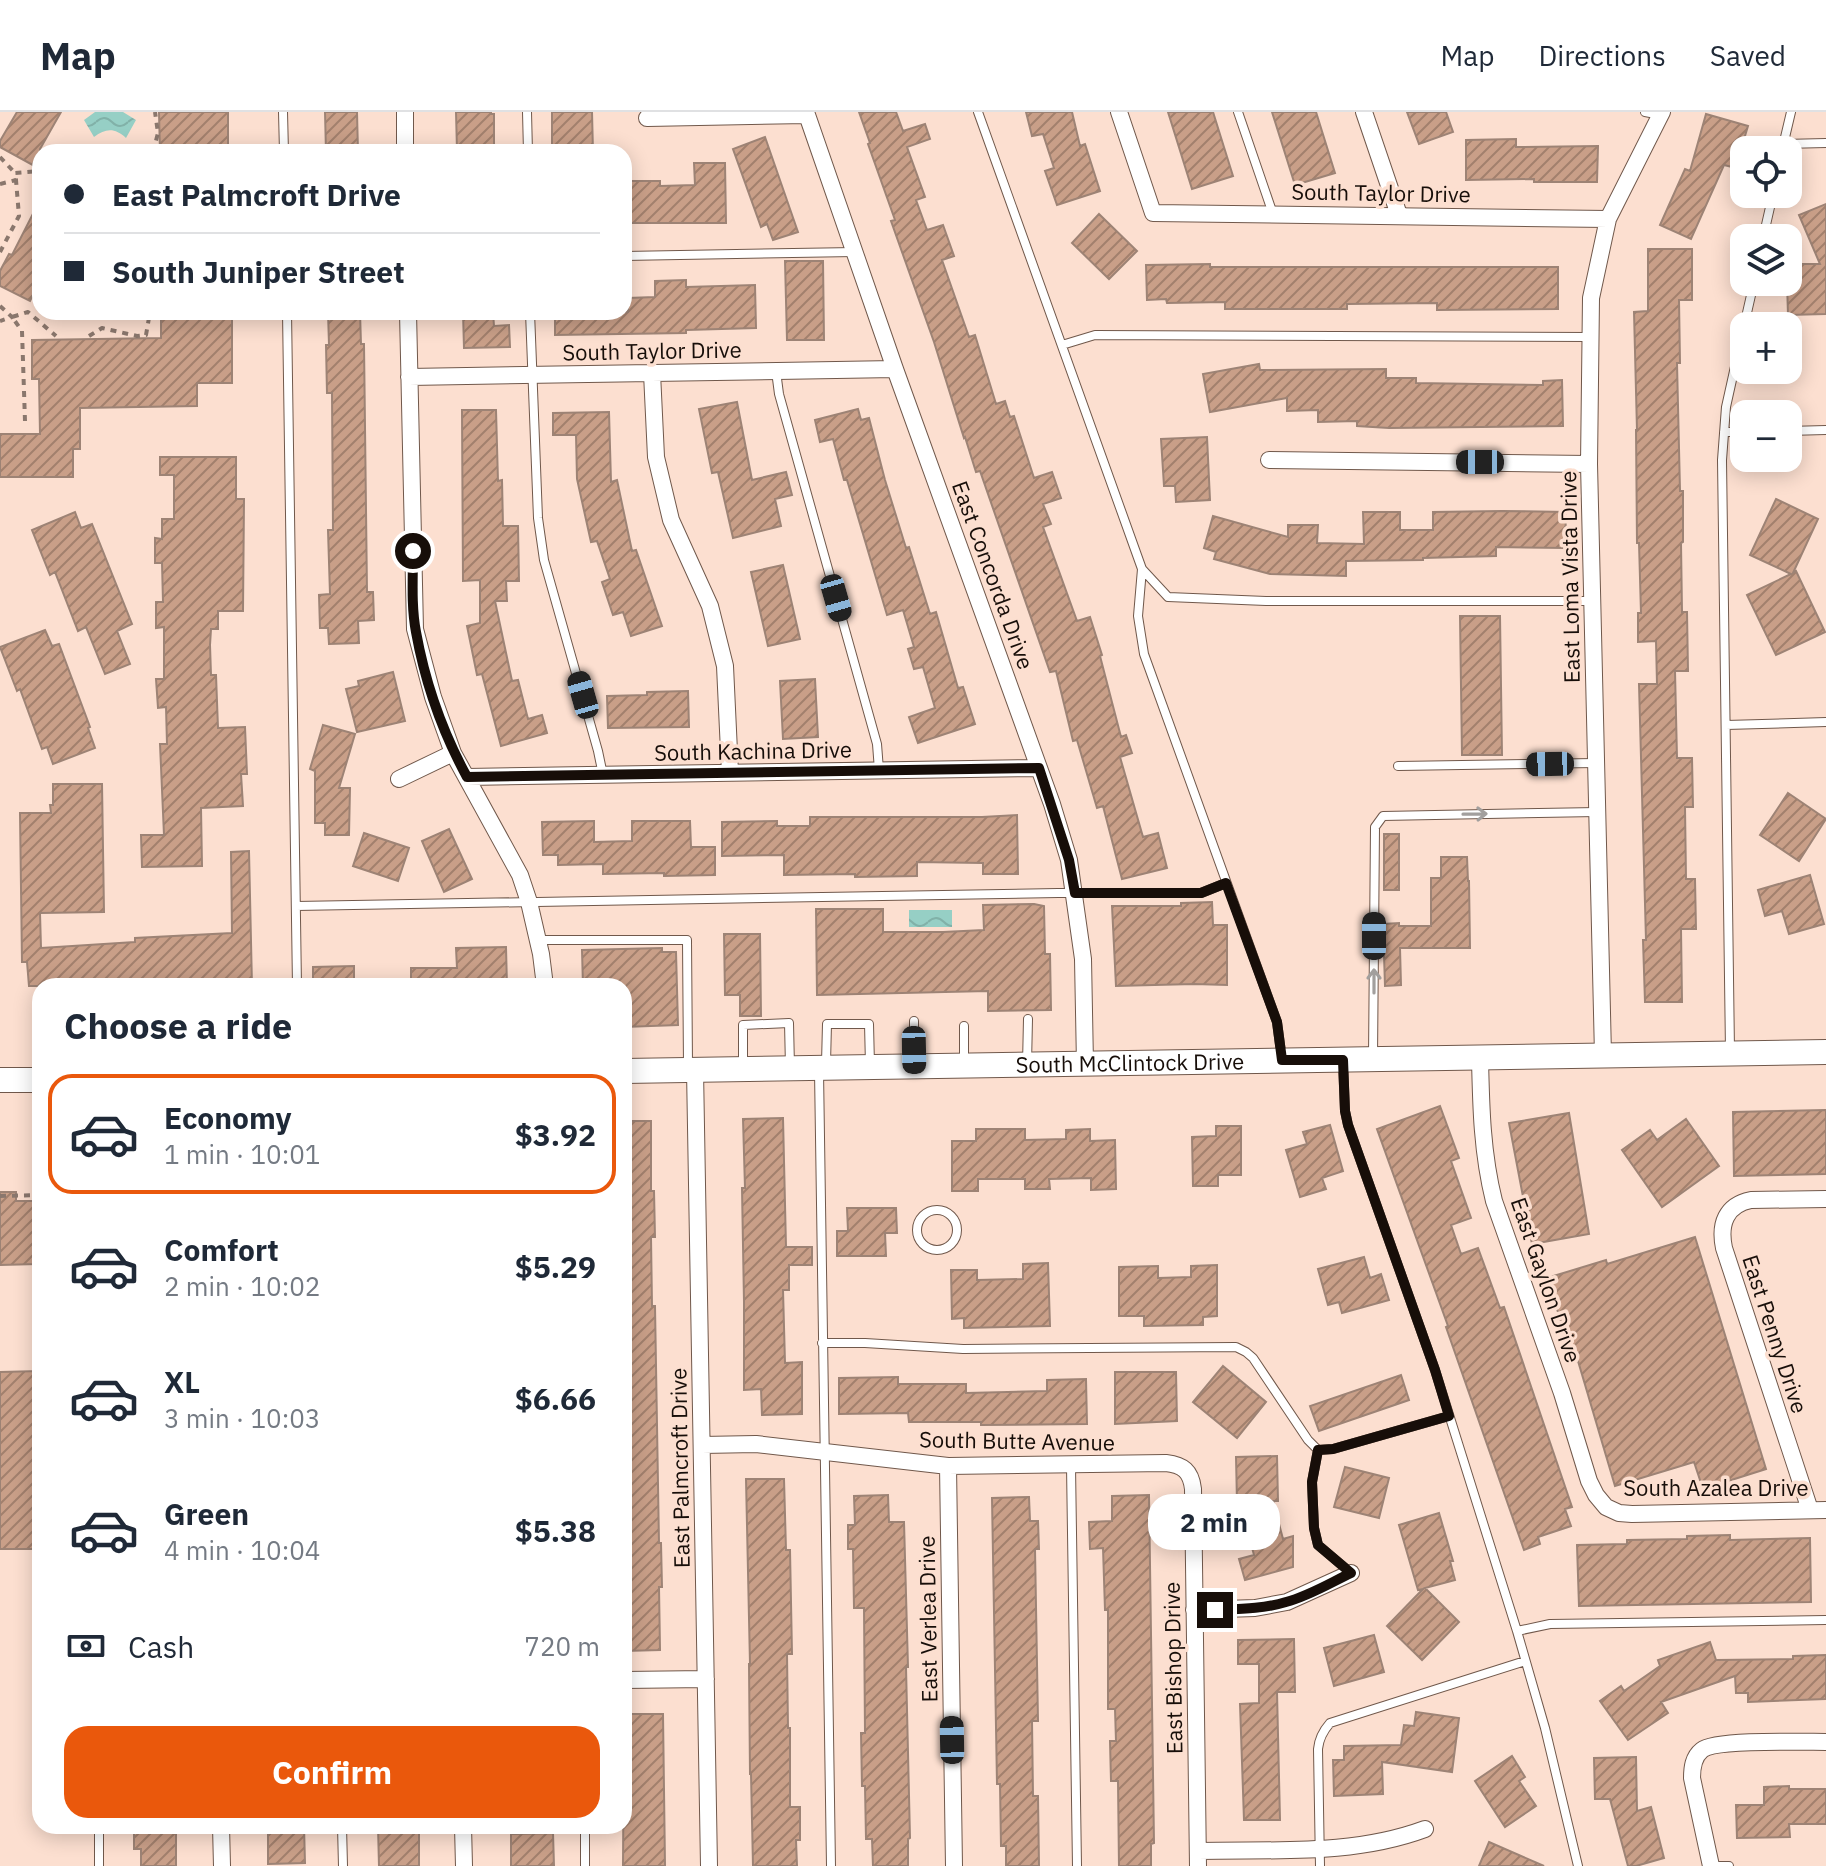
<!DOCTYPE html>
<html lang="en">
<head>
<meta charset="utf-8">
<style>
  body { margin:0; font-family:"IBM Plex Sans",sans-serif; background:#f6f6f7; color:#1f2937; height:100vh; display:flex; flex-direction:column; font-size:30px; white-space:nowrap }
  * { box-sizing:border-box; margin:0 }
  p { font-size:26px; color:#747a83 }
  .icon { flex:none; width:44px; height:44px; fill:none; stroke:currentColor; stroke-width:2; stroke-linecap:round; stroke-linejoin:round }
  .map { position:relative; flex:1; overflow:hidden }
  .details { position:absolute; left:32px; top:866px; width:600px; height:856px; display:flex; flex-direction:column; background:#fff; border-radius:24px; box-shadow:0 4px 20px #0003 }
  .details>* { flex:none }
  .hud { position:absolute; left:32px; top:32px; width:600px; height:176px; border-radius:24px; box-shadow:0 4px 20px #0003; display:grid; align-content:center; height:176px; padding:0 32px; background:#fff }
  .tools { position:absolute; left:1730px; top:24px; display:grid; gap:16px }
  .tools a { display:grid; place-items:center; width:72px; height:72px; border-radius:16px; background:#fff; box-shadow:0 4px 20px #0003; font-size:40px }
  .end { position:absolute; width:36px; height:36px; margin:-18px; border:10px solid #170e09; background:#fff; box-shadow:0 0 0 4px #fff }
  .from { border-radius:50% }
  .bubble { position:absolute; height:56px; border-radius:24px; background:#fff; box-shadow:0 4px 20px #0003; font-size:26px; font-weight:800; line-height:56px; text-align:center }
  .car { position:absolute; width:24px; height:48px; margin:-24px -12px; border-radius:10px; box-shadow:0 0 6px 2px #0007; background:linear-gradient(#222 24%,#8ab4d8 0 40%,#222 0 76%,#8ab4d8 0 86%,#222 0) }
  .hud b { display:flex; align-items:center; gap:28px; height:76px; font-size:30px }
  .hud b+b { border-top:2px solid #e0e1e3 }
  .hud i { width:20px; height:20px; background:#1f2937 }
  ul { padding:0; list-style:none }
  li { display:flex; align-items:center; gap:24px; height:120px; margin:0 16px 12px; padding:0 16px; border:4px solid transparent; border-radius:24px }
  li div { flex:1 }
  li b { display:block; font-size:30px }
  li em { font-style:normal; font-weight:800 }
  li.current { border-color:#ea580c }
  li>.icon { width:72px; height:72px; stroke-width:1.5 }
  h2 { padding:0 32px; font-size:36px; line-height:96px }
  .pay { display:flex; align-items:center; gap:20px; height:88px; padding:0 32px; font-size:30px }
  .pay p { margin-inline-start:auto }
  .action { display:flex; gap:16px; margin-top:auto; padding:16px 32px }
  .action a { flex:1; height:92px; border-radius:24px; background:#ea580c; color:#fff; font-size:32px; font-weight:800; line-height:92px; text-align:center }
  header { display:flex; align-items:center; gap:48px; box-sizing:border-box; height:112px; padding:0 40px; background:#fff; border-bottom:2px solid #e0e1e3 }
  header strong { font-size:38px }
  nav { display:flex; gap:44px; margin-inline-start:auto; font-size:28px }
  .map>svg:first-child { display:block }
  .water { fill:url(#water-waves) }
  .building { fill:url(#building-hatch); stroke:#9d8375; stroke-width:2 }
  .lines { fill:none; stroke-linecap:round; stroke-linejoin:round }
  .service-casing { stroke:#70584b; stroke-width:10 }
  .minor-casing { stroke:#70584b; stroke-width:18 }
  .secondary-casing { stroke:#70584b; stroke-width:26 }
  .path { stroke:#8a776d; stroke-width:4; stroke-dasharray:6 6; stroke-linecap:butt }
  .service { stroke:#fff; stroke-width:8 }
  .minor { stroke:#fff; stroke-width:16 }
  .secondary { stroke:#fff; stroke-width:24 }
  .oneway { stroke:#a29f9d }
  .route { stroke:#170e09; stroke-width:10 }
  .labels { text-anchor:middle; stroke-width:7; stroke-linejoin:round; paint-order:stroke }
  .street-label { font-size:22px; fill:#170e09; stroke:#fcdfd0 }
</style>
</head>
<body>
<header>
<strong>Map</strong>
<nav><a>Map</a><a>Directions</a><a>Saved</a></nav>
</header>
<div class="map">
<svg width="1826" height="1754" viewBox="0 0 1826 1754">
  <defs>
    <pattern id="water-waves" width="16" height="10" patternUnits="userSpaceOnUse" patternTransform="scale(2)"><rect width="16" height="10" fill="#96cfc5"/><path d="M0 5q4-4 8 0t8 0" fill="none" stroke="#81b1a8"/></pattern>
    <pattern id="building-hatch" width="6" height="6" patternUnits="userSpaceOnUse" patternTransform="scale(2)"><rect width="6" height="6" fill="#c99f88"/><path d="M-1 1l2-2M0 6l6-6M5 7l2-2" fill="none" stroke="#a2806d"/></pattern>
  </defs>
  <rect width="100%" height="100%" fill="#fcdfd0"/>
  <path class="water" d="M95,0H123L136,8L126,26C115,16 106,16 94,25L84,8Z
    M909,798H952V815H909Z"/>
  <path class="building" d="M17,0H61L40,37V57L0,35V29Z
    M159,0H228V33H199V40H160Z
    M325,0H357L358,40H326Z
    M456,0H491V2H494V37L457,38Z
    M552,0H592L593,40H552Z
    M859,0H896L903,19L925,12L930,27L907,35L925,85L916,88L927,118L943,113L954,144L942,148L969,225L975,223L996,292L1005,289L1010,305L1014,304L1034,366L1052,360L1061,386L1043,392L1051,412L1043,415L1077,509L1090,505L1102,543L1100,544L1121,625L1126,623L1132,641L1120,645L1143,725L1158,721L1167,756L1122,767L1103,694L1097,696L1077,628L1073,629L1056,559L1050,560L980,359L976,360L965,325L964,326L934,230L891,109L895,108L868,32L870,31Z
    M1026,0H1072L1080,34L1085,32L1100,79L1057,93L1045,59L1054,56L1043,22L1032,24Z
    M1168,0H1213L1233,64L1192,77Z
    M1272,0H1316L1335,61L1295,73Z
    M1407,0H1446L1453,20L1419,32Z
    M1706,2L1748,14L1742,34L1744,35V58L1724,53L1691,127L1660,113L1685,57L1690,59Z
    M765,25L798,120L773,128L767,112L761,115L733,37Z
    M1516,27V35L1598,34L1597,70H1534V67L1466,68V28Z
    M694,51H725L726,111H624V69H660V74L695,73Z
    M40,88V169L30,189L0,174V159L9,142L12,143Z
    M1826,92V202L1788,203L1787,170L1796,168L1795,152H1820L1799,103Z
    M1099,102L1137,139L1109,167L1072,131Z
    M1648,137H1692V188H1679L1680,251H1677L1680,379H1683V430L1681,431L1682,500H1687L1688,559H1675L1677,646H1692L1693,695H1685L1686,767H1695L1696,817H1681L1682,890H1645L1643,828H1646L1639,572H1657L1656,529L1638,530V501H1641L1639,431H1637L1636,318H1637L1634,200L1648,199Z
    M785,149H823L824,228H787Z
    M1210,152V155H1558V197L1437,198V191L1347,192V197H1225V190L1167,191L1166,187L1147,188L1146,153Z
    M686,168V175L755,173L756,216L686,218V221L555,223V200H628V186L655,185V169Z
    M161,200H232V271H197V294L80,296V337H73V365H0V322H40L39,267H32V228L161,226Z
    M328,200H360L361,232H364L367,480H373L374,508L358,509L359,531L329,532L328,516H320L319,483L330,482L328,418H333L332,281H327L326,233H329Z
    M463,200H493L494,214L509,213L510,235L464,236Z
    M1259,252L1260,258L1386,257V266H1416V271L1543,273V269L1562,268L1563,314L1389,316L1357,314V309L1318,310V298L1287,299V286L1210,300L1203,262Z
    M737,290L752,368L786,360L792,383L775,387L781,414L733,426L718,360L712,361L699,297Z
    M858,297L861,308L869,306L885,368L906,436L909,435L930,502L936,500L958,576L963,575L975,612L918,631L909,605L935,596L923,555L914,557L908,537L914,535L903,498L887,503L847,368H844L833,327L820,330L815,308Z
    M462,298H496L498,369L502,368L503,414H518L519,469H506L507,489H495L512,569L518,568L528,607L542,603L547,621L501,634L482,562L477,563L467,514L480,511V468L463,469Z
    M609,300L611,370L617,368L632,439L636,438L662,514L631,524L623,500L613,503L602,470L610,467L597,429L591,430L577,367L576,323H553V301Z
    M1207,325L1210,388L1176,390L1175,374H1164L1161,327Z
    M160,345H236V387H244L243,499H218V517H211L210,533L211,563H216L218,616L245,615L247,662H241L243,694L201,696L202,754L142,755L141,723H164L160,632H167L166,595L158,596L156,567H164V515L156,516V490H163L162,451H155V426L162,427V407H174V363H160Z
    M1776,387L1818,407L1793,461L1796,459L1825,520L1776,543L1747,483L1791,462L1750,443Z
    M1502,399L1566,400L1565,436L1496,435V444L1423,446V448L1346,449V464L1270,462L1214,447L1216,440L1204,436L1213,404L1288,425V413H1318L1317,431L1364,432L1363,400H1400V418H1433V400Z
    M75,400L81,416L92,412L132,512L117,519L130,552L105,562L86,515L78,519L55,460L50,463L32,418Z
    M783,453L800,527L768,534L751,460Z
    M1460,504H1500L1502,643H1462Z
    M45,518L52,534L59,532L90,615L88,616L95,636L53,652L47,635L42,637L20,577L17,579L0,535Z
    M393,560L405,609L357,620L346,577L359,574L358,569Z
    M815,567L818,625L783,627L780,569Z
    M688,579L689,615L608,616L607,584L647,583V580Z
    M323,613L355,622L339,676H350L349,723H325V711H315V659L310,657Z
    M53,672H102L104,800L40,801L41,836L135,830V826L232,821L231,740L249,739L252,874H29L27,850H22L20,701H51L50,693H53Z
    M1788,681L1826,707L1799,749L1760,723Z
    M1017,703L1018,762H983V751L917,750V764L855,765V762L784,763V743L722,744V710L777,709V714H810V705H982Z
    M594,709V730L632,729V709H690L691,735H715V763L664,764V761L603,762V752L558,753V743H543L542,710Z
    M449,717L472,767L444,780L422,729Z
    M364,721L409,736L398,769L353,754Z
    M1384,722H1399V778H1384Z
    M1441,745H1467L1468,769H1469L1470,836H1400L1401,873L1385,874L1383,812L1399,811V814H1431V766H1441Z
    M1810,763L1824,812L1789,822L1782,799L1765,804L1758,778Z
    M1212,790L1213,813H1227V873L1194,872L1116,874L1112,794H1181V791Z
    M1034,792L1044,794L1045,842H1050L1051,898L988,899V879L817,883L816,797H883V820H943L984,818L983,793Z
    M724,822H760L761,904H740V883H725Z
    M506,835L507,874H411V856H457L456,836Z
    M662,836V840H676L678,913L624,915V874H583L582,838Z
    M354,854V874H313V855Z
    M1440,994L1459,1046L1451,1049L1471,1106L1451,1113L1461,1142L1478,1136L1500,1196L1504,1195L1572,1395L1565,1397L1571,1414L1538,1425L1540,1432L1524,1438L1446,1215L1448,1214L1377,1017Z
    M1826,998V1062L1734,1064L1733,1000Z
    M1569,1001L1589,1122L1532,1132L1509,1011Z
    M783,1006L786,1135H812V1153H789V1178H783L785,1251L802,1250V1302L762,1303L761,1277L744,1278V1190L742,1076H745L743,1007Z
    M1686,1007L1719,1054L1662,1095L1622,1038L1650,1018L1657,1028Z
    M624,1009H651V1079H654L655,1125H651L652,1194H655L659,1431H661L662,1475H659L660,1538L624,1539Z
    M1330,1013L1343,1059L1322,1066L1326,1077L1300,1085L1286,1038L1307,1032L1303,1020Z
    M1216,1014H1241V1063H1218V1074H1193L1192,1025L1216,1024Z
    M976,1017H1025V1028L1066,1027V1018L1090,1017V1029L1115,1028L1116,1077L1091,1078V1066L1049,1067L1050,1077H1025V1067H978V1079H952V1029H976Z
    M0,1080H16V1089H40V1141H37V1152L0,1153Z
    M847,1096H896L897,1121H885L886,1144H837V1119H848Z
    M1695,1125L1766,1357L1703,1377L1694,1350L1615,1374L1578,1249L1574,1250L1547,1166L1606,1148L1607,1152Z
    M1364,1145L1370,1166L1381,1162L1389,1188L1342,1201L1339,1190L1328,1193L1318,1157Z
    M1048,1151L1050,1214L964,1216V1206L952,1207L951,1158H977V1168L1023,1167V1152Z
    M1217,1153V1204L1203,1205V1213L1144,1214V1204H1119V1155L1158,1154V1166L1191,1165V1154Z
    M1223,1254L1266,1290L1237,1326L1193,1290Z
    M40,1259V1437H0V1260Z
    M1115,1260H1176L1177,1309L1115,1312Z
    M1401,1263L1409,1288L1319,1319L1310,1294Z
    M898,1265V1272H966V1281L1047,1279V1268L1086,1267L1087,1312L981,1313V1310H909L908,1301L839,1302V1266Z
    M1277,1344L1278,1389H1273L1283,1427L1293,1424V1455L1245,1468L1239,1447L1254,1443L1240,1390H1237L1236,1345Z
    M1345,1355L1389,1366L1379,1406L1334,1395Z
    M746,1367H784L786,1438H790L792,1542H787L788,1616H790V1695H800V1728H796L797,1754H753L751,1662H750L749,1552H750Z
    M888,1383L889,1410H904L908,1555H906L910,1726L908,1727V1754H873L872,1727H866L865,1674H862L861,1621H865L864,1496H854L853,1437H848V1413H855L854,1384Z
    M1149,1383L1154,1731L1151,1732V1754H1119L1118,1669H1111L1110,1629H1116L1115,1597H1108V1498H1105L1103,1436L1090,1437L1089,1410L1112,1409V1384Z
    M1029,1385L1030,1409H1038L1039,1437H1035L1038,1609H1032L1033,1684H1038L1039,1754H1006V1734H1001L1000,1672H997L992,1386Z
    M1439,1401L1453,1449H1450L1455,1468L1425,1476L1459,1510L1422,1548L1387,1514L1423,1477L1418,1478L1399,1413Z
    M1730,1423V1428L1810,1426L1811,1490L1579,1494L1577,1433L1627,1432V1428L1687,1427V1424Z
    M1374,1523L1384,1560L1334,1574L1324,1536Z
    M1294,1527L1295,1580H1277L1280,1708H1244L1240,1592L1259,1591V1552H1238V1528Z
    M1710,1530L1716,1548L1793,1547V1544L1826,1543V1587L1748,1590V1581H1736L1735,1564L1661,1590L1668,1601L1628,1628L1600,1589L1621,1574L1624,1579L1660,1554L1658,1548Z
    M1416,1600L1459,1606L1452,1660L1382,1650L1383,1682L1334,1684L1333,1648H1344V1634L1401,1633L1404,1613L1414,1614Z
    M624,1602H663L665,1754H623Z
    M1512,1644L1525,1665L1519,1669L1536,1694L1505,1715L1475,1669Z
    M1636,1645L1637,1699L1651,1695L1664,1746L1636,1754H1628L1610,1687H1595L1594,1646Z
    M1789,1674V1677H1826V1712H1789L1790,1725L1737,1726L1736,1693H1764V1675Z
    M134,1714H176V1754H141V1737H134Z
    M268,1714H304L305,1751L268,1752Z
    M378,1714H419V1754H379Z
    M553,1721L554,1754H511V1722Z
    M1489,1730L1544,1754H1479Z"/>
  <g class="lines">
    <defs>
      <path id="service" d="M283,0L284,40
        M527,0L528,40
        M978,0L1142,457L1168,485L1266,489H1591
        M1238,0L1273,102
        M1645,0L1661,3
        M1784,32L1826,31
        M1782,38L1791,0
        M1763,126L1773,82
        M624,144L855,140
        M287,200L297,874
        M530,200L538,406L544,448L598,639L603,663
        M1744,214L1754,170
        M1062,233L1095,223L1590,225
        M776,259L779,282L877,632L879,658
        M1788,319L1826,318
        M1724,320H1744
        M1142,457L1138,504L1144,542L1277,910L1282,948
        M1726,613L1826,610
        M1398,654L1596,651
        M296,794L1058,781H1201L1226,771
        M538,828H687L688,953
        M914,909V954
        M964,914V953
        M1730,939L1722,348L1726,295L1744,214
        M1373,946L1375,715L1383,704L1597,700
        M826,951L827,912H869L870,953
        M1343,951L1345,999L1348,1013L1435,1258L1517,1519L1545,1616L1578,1754
        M1027,952L1028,907
        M743,953V913L789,911L790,955
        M819,959L831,1754
        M917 1118a20 20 0 1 1 40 0a20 20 0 1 1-40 0Z
        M822,1231H865L963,1237L1236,1235L1246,1240L1253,1246L1308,1328L1318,1338L1333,1337L1449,1304
        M1318,1338L1312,1370L1314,1416L1318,1433L1351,1461
        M1071,1354L1077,1754
        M1517,1519L1550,1512L1826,1508
        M99,1714V1754
        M342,1714L343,1754
        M585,1714V1754
        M1320,1754L1318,1637C1319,1626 1323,1619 1330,1611L1525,1549
        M1711,1754H1729"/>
      <path id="minor" d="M405,0V40
        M806,0L895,257L1052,692L1069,748L1083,847L1085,952
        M1119,0L1153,101L1608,107
        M1364,0L1399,103
        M647,6L807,3
        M408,200L415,517L433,585L453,641L520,763L529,790L541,842L545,874
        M652,261L656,345L671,408L710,494L725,554L730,661
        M409,265L895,257
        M1269,348L1589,352
        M467,665L1039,656
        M399,667L453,641
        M1603,943L1589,352L1591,186L1608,107L1662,0
        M1480,946C1481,995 1482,1041 1494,1089L1562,1281L1589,1369L1596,1383L1606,1395L1619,1401L1632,1402L1826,1398
        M695,958L709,1754
        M702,1333L756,1332L948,1354L1166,1351C1183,1353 1191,1359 1193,1377L1198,1754
        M948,1354L954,1754
        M1810,1398L1724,1136C1719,1112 1726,1093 1751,1088L1826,1087
        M1194,1498L1255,1496L1287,1490L1351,1461
        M624,1568L706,1567
        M221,1714L222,1754
        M463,1714L464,1754
        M1198,1739C1275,1737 1352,1744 1425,1717
        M1711,1754L1692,1666C1692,1656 1693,1645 1702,1638C1715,1627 1804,1630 1826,1630"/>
      <g id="secondary">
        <path id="s1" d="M624,959L1826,940"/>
        <path d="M0,968H40"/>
      </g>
    </defs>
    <use href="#service" class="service-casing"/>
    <use href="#minor" class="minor-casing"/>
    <use href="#secondary" class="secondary-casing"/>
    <path class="path" d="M153,40L158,21L155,0
      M0,45L15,61
      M0,72L16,68L15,61L40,59
      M0,140L19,104L16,68
      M0,194L12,205L0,209
      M89,224L102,216L137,224L146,223L150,200
      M25,309L22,219L12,205L28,200L56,224
      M0,1084L40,1083"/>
    <use href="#service" class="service"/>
    <use href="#minor" class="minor"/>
    <use href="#secondary" class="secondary"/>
  </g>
  <defs><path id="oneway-shaft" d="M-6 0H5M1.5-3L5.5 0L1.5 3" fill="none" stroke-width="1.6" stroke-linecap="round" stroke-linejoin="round" transform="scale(2)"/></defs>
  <g class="oneway">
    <use href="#oneway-shaft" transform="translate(1475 702) rotate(-1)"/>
    <use href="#oneway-shaft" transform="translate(1374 869) rotate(-90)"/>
  </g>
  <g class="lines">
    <path class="route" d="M413,439C413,466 411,494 416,520C425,570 443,621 467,665L1039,656L1069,748L1075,781H1201L1226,771L1277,910L1282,948H1343L1345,999L1348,1013L1435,1258L1449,1304L1333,1337L1318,1338L1312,1370L1314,1416L1318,1433L1351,1461C1330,1471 1309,1484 1286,1490C1263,1497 1239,1497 1215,1498"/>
  </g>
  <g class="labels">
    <g class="street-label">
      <text transform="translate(1381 81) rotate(1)" y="8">South Taylor Drive</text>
      <text transform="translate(652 239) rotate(-1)" y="8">South Taylor Drive</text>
      <text transform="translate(993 463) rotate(70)" y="8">East Concorda Drive</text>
      <text transform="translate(1570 465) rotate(-91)" y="8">East Loma Vista Drive</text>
      <text transform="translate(753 639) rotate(-1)" y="8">South Kachina Drive</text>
      <text dy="8" stroke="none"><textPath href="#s1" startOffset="506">South McClintock Drive</textPath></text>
      <text transform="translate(1546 1168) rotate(71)" y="8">East Gaylon Drive</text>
      <text transform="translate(1775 1222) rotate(72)" y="8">East Penny Drive</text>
      <text transform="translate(1017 1329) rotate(1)" y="8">South Butte Avenue</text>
      <text transform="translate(680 1356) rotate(-91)" y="8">East Palmcroft Drive</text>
      <text x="1716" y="1384">South Azalea Drive</text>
      <text transform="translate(928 1507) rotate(-91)" y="8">East Verlea Drive</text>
      <text transform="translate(1173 1556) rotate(-91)" y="8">East Bishop Drive</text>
    </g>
  </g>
</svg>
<div class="tools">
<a><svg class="icon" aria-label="locate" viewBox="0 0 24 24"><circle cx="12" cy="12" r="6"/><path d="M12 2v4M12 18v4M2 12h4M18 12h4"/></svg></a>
<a><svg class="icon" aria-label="layers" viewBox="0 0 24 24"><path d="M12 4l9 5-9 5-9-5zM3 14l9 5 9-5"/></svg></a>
<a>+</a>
<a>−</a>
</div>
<i class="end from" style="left:413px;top:439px"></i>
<i class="end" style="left:1215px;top:1498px"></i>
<div class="bubble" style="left:1148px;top:1382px;width:132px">2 min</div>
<i class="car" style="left:1480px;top:350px;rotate:270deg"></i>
<i class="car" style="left:836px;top:486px;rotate:164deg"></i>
<i class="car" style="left:583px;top:583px;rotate:344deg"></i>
<i class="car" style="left:1550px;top:652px;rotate:269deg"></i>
<i class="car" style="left:1374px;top:824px;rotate:0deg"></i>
<i class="car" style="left:914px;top:938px;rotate:179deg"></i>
<i class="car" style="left:952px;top:1628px;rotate:359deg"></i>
<div class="hud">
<b><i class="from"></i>East Palmcroft Drive</b>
<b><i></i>South Juniper Street</b>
</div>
<section class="details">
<h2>Choose a ride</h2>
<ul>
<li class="current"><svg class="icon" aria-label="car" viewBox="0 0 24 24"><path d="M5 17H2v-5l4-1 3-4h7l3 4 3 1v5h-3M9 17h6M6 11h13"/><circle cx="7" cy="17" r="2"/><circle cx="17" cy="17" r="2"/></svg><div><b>Economy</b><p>1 min · 10:01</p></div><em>$3.92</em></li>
<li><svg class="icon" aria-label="car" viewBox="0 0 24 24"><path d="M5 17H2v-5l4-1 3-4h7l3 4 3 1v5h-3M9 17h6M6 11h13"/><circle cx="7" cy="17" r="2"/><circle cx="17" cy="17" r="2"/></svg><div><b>Comfort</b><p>2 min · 10:02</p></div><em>$5.29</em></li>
<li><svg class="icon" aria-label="car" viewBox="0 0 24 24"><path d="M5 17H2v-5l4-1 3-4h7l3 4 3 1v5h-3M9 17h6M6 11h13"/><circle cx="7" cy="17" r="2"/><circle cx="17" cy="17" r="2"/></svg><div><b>XL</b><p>3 min · 10:03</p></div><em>$6.66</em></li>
<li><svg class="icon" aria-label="car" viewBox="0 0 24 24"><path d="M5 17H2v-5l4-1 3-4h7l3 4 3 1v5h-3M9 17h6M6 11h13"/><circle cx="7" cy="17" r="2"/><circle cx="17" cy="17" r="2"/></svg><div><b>Green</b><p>4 min · 10:04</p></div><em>$5.38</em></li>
</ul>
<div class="pay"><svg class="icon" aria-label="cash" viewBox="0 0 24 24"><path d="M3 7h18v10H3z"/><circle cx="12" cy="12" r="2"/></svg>Cash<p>720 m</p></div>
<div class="action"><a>Confirm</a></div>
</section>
</div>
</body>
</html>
